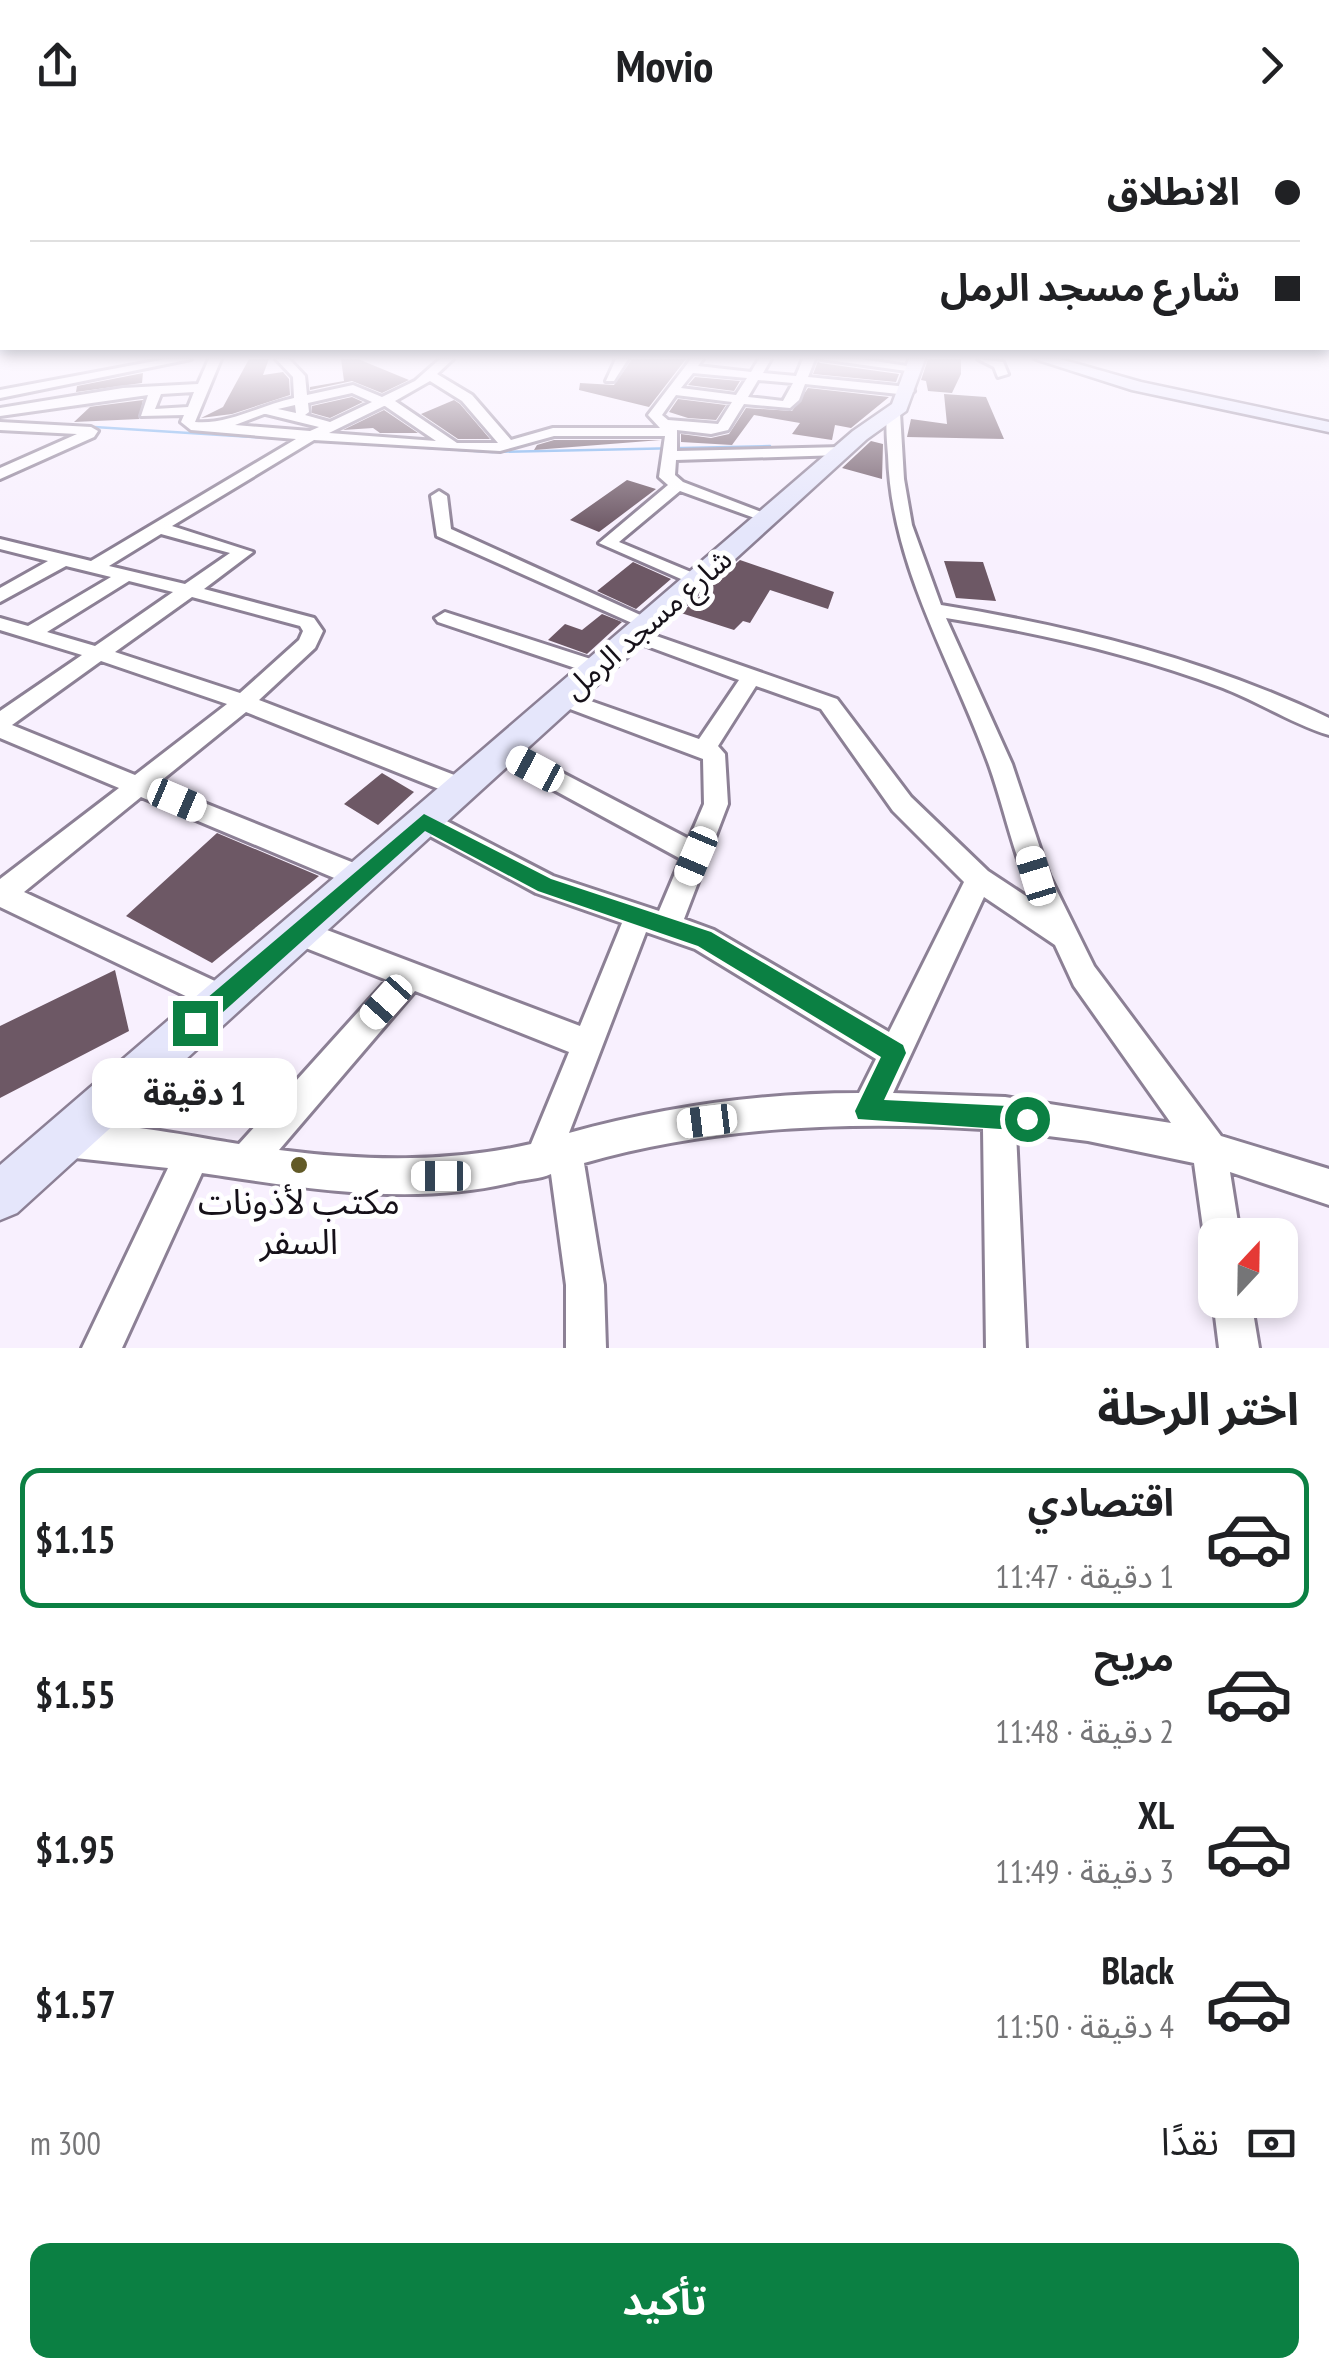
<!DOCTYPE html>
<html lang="ar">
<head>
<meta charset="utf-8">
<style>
  body { margin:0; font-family:"PT Sans Narrow","Noto Sans Arabic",sans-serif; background:#f2f2f2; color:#202124; direction:rtl; height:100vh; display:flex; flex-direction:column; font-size:38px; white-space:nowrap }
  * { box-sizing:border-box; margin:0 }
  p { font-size:32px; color:#757577 }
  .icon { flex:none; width:55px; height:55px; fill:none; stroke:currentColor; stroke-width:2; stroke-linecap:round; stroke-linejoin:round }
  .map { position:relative; height:1218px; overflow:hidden; direction:ltr }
  .details { display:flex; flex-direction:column; background:#fff; flex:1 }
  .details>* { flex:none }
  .hud { position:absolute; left:0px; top:0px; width:1330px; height:220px; box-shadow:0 5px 15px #0003; direction:rtl; display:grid; align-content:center; height:220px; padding:0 30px; background:#fff }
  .needle { width:65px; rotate:22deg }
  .tools { position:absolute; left:1198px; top:1088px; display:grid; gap:20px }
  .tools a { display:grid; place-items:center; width:100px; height:100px; border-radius:20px; background:#fff; box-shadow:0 5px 15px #0003; font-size:50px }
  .end { position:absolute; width:45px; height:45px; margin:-22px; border:12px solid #0b8043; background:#fff; box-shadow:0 0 0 5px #fff }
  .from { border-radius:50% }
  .bubble { position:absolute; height:70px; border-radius:20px; background:#fff; box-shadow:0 5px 15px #0003; font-size:32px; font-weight:700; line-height:70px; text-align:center; direction:rtl }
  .car { position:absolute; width:30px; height:60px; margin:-30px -15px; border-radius:12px; box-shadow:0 0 8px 2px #0007; background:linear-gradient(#fff 24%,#345 0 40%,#fff 0 76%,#345 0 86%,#fff 0) }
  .hud b { display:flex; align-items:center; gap:35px; height:95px; font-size:38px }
  .hud b+b { border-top:2px solid #e0e0e0 }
  .hud i { width:25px; height:25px; background:#202124 }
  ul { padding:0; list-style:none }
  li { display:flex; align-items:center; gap:30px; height:140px; margin:0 20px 15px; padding:0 10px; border:5px solid transparent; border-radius:20px }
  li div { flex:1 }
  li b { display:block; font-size:38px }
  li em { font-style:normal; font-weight:700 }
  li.active { border-color:#0b8043 }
  li>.icon { width:90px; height:90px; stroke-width:1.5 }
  h2 { padding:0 30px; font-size:45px; line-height:120px }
  .pay { display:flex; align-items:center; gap:25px; height:110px; padding:0 30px; font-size:38px }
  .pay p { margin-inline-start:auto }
  .cta { display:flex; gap:20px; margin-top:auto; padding:20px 30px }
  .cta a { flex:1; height:115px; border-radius:20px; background:#0b8043; color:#fff; font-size:40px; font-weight:700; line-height:115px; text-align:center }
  header { display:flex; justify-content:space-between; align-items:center; height:130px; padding:0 30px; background:#fff; font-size:45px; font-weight:700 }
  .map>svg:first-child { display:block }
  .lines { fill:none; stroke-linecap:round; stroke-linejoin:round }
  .stream { stroke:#6aa8eb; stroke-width:2.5 }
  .building { fill:#6d5865 }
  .street-casing { stroke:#8c8095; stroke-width:6 }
  .secondary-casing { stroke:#8c8095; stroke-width:5 }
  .street { fill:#fff; fill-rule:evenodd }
  .secondary { fill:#e5e6fb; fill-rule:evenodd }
  .route { fill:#0b8043 }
  .poi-dot { fill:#625a27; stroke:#fff; stroke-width:4 }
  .labels { text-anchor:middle; stroke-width:10; stroke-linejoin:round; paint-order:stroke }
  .street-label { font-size:30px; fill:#161119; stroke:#fff }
  .near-poi-label { font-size:35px; fill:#161119; stroke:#fff }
</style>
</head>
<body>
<header><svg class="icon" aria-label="forward" viewBox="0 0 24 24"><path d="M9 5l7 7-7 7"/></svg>Movio<svg class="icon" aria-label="share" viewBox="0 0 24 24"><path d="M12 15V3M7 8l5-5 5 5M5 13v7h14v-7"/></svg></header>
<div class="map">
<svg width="1329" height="1218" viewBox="0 0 1329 1218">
  <rect width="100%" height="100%" fill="#f8f0fe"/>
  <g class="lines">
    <path class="stream" d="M0,291L492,322L770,316"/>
  </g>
  <path class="building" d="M249,229H269L263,245L283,242L289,249L290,265L232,284L201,288L223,277Z
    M341,229H358L409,250L382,263L352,251L310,260V257L344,251Z
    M632,229H686L649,277L579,260L580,253L614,255Z
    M928,229H961V244L952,263L928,261L926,251L921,250Z
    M818,231L820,233L899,244L896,252L813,244Z
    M143,243L142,253L76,262L77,256Z
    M695,247L740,251L734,261L688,255Z
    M808,258L889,267L851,298L835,295L832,310L792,304L800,293L754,285L732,315L681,312V304L711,308L729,304L746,278L792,281Z
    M944,264L986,267L1004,309L907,307L911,289L947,294Z
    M352,267L363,272L330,288L312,283V276Z
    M678,269L726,275L716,290L688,288L669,282Z
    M143,270L139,289L74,292L90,277L73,279Z
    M454,270L460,274L490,309H458L421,284Z
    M384,280L418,303H380L373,298L343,300Z
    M554,310H661L534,320L537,315Z
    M871,311L883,314L882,349L842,338Z
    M627,350L656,359L599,402L570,390Z
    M740,430L834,462L828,479L770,460L750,493L743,491L734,500L681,483Z
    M944,431L983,432L996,471L956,468Z
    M633,432L671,449L636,479L597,461Z
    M602,484L622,492L587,524L548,510L565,494L582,500Z
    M382,643L414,662L378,695L344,674Z
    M217,703L319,746L212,833L126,786Z
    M115,840L129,901L0,968V896Z"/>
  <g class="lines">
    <defs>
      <path id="street" d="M166,229H191L0,268V260Z
        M209,229H221L195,292C229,295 261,275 294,268L293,247L276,229H289L305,246L307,265L353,255L382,267L415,251L440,229H453L437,244L472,265L511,310L553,298H660L648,285L691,229H703L698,236L751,242L759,229H771L763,243L796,246L803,229H815L808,247L908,257L914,261L908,265L805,254L799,270L790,278L744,274L728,300L711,304L677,300V321L842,317L849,321L842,325L676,330L675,345L683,352L777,388L763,391L680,361L619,412L703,447V455L697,456L599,413L668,355L659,347L665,306H554L500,321L314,310L172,396L253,422L204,459L314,488L323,501L315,518L259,570L470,651L474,658L470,665H454L246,582L157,654L369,739L373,747L369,755L360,758L351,755L141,667L24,762L232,859L236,869L232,879L221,883L0,777V749L119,658L0,608V581L82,525L0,500V488L28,496L111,447L66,436L0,472V458L48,431L0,419V409L91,431L296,309L191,300L181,292L184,285L141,286L148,265L0,286V278L123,258L198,254ZM693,243L747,248L736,265L681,258ZM758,250L793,253L783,271L748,267ZM430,251L462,271L498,313H457L395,271ZM194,262L188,277L155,279L161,264ZM352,263L372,272L330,292L305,285L309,282L308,273ZM676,265L732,272L718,294L668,290L662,285ZM295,275L296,283L278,279ZM385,276L436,311L329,303L384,276ZM264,284H266L319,297L310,301L235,295ZM161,404L230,423L185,454L109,436ZM129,451L173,462L95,516L47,502ZM192,467L300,496L303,501L299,510L240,563L115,522ZM101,531L227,574L135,645L12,595Z
        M616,229H628L614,251H606Z
        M821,229H861L920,238L914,242Z
        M978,229L1003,232L1008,244L998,247L994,237Z
        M888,280L900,283L904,349L912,395L941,475C1076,497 1205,529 1329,588V605C1293,594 1259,572 1223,558C1133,524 1040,503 946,488L1012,634L1049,745L1094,836L1221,1006L1329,1039V1075L1230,1042L1240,1105H1215V1120L1209,1118L1204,1105L1194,1033L1088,1011L1016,1002L1026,1218H986L983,999C849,991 714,996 584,1033L604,1155L606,1218H566V1155L551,1044C540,1049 527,1049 514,1052C411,1077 305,1058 202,1043L122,1218H82L168,1038L66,1027L54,1022L49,1010L54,998C88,984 198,1008 239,1014L387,850L288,811L284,802L288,793L298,789L580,896L622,793L536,763L415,698L412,691L415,684L424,681L433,684L553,746L659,781L681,729L495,628L492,622L495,616H511L689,709L704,674L703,629L554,573L551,568L562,561L699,609L739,550L628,509L625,505L628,501H642L837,569L911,667L988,741L1035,772C1014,728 1005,680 989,635C952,532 891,436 888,325C887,311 885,294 888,280ZM756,556L821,579L893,681L964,752L889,902L714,800L684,789L728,674L725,624L718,616ZM984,767L1055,815L1074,856L1171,993L1005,967L893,963ZM646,802L695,819L876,929L859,963C760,963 663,977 569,1003ZM415,861L569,922L531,1014C447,1033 365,1031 279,1020Z
        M0,292L91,297L98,301L94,307L0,349V338L77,304L0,300Z
        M439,361L447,366L451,399L658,493L655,497H641L437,406L431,366Z
        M445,482L603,533L606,538L596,545L438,492L435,488Z
        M1215,1165V1170H1251L1259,1218H1219L1213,1170Z"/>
      <path id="secondary" d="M909,229H925L906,281L867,309L17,1083L0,1090V1035L853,301L892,274Z
        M1035,229H1060L1141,252L1329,292V302L1132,260Z"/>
    </defs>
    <use href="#street" class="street-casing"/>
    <use href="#secondary" class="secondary-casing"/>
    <use href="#street" class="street"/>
    <use href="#secondary" class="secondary"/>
  </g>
  <linearGradient id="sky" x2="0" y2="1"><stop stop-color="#75afe9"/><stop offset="0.57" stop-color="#fcf8ff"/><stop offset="1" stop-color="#fcf8ff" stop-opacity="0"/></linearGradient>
  <rect width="1329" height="400" fill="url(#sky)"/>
  <path class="route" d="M424,684L551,749L711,802L903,915L906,923L884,970L1027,977L1036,981L1039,989L1036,998L1027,1001L858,989L855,981L881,927L698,816L538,761L425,701L203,900H187V885Z"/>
  <circle class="poi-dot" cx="299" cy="1035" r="10"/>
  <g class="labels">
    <g class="street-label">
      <text transform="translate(648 494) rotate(-41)" y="10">شارع مسجد الرمل</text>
    </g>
    <g class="near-poi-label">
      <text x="299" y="1084">مكتب لأذونات<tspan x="299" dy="40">السفر</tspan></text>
    </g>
  </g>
</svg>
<div class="tools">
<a><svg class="needle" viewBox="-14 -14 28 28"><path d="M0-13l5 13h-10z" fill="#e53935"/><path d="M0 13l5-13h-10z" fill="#757577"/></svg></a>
</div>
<i class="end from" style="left:1027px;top:989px"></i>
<i class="end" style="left:195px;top:893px"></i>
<div class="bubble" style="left:92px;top:928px;width:205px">1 دقيقة</div>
<i class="car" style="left:535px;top:639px;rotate:298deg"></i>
<i class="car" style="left:177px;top:670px;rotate:113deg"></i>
<i class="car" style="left:696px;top:726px;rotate:203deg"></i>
<i class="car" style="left:1036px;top:746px;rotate:343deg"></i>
<i class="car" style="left:386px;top:872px;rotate:222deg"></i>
<i class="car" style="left:707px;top:991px;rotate:263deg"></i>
<i class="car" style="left:441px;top:1046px;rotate:270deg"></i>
<div class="hud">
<b><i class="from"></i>الانطلاق</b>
<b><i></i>شارع مسجد الرمل</b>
</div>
</div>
<section class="details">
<h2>اختر الرحلة</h2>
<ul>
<li class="active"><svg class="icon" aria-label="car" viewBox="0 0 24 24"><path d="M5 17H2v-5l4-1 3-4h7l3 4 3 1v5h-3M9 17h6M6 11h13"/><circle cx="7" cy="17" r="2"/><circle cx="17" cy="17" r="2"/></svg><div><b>اقتصادي</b><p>1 دقيقة · 11:47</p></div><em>$1.15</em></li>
<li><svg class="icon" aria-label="car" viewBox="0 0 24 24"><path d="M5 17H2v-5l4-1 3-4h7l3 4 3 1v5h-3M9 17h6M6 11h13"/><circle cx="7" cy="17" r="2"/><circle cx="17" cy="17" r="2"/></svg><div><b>مريح</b><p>2 دقيقة · 11:48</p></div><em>$1.55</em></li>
<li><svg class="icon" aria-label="car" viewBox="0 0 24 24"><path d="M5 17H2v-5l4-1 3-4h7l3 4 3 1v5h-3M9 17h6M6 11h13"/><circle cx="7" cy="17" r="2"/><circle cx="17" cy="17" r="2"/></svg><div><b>XL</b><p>3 دقيقة · 11:49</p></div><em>$1.95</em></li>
<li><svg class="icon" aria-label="car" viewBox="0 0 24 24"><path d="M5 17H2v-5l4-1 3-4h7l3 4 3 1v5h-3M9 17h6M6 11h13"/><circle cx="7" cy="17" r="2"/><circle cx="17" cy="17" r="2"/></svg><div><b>Black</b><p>4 دقيقة · 11:50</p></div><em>$1.57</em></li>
</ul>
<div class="pay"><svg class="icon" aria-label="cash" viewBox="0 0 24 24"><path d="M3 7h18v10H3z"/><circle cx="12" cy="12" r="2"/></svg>نقدًا<p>300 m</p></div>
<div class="cta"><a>تأكيد</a></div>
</section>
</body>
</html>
